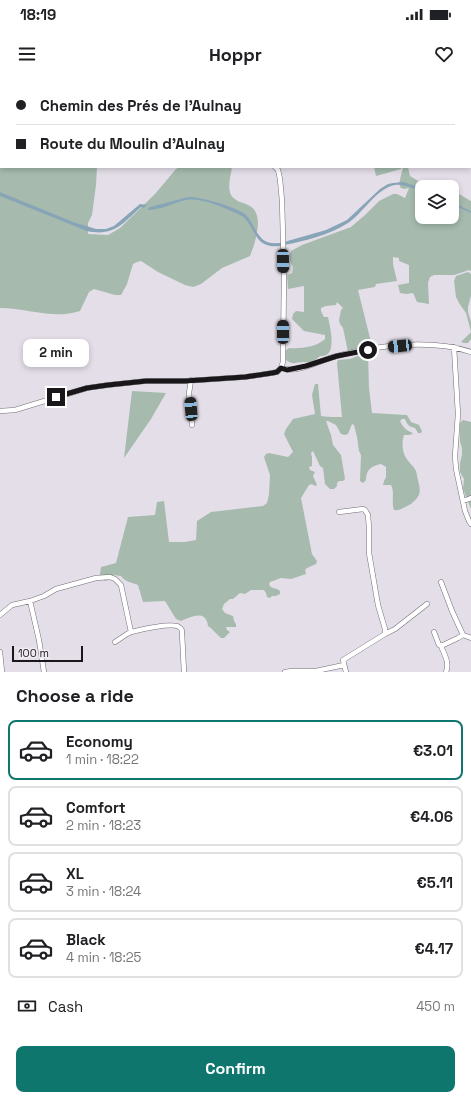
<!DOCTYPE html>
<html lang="en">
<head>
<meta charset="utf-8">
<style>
  body { margin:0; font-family:"Space Grotesk",sans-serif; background:#f6f6f6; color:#202124; height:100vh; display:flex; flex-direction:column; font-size:15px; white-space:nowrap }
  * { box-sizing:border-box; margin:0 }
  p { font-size:13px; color:#757577 }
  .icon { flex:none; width:22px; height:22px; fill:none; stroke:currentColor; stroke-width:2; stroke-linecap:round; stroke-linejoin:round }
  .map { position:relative; height:592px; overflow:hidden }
  .panel { display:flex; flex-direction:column; background:#fff; flex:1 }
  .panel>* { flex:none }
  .banner { position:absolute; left:0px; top:0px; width:471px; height:88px; box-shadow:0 2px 6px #0003; display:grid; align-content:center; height:88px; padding:0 16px; background:#fff }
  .controls { position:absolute; left:415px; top:100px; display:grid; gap:8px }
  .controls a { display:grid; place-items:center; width:44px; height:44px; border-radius:8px; background:#fff; box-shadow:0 2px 6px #0003; font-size:20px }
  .scale { position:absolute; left:12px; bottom:10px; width:71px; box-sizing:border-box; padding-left:4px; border:2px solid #19171a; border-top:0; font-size:11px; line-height:14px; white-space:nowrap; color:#19171a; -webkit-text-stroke:3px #f1ebf5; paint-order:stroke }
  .end { position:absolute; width:18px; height:18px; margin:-9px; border:5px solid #19171a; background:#fff; box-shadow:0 0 0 2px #fff }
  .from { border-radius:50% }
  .bubble { position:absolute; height:28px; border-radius:8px; background:#fff; box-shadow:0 2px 6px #0003; font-size:13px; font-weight:800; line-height:28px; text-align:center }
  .car { position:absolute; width:12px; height:24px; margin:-12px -6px; border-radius:5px; box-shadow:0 0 3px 1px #0007; background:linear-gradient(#222 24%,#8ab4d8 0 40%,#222 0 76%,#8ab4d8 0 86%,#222 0) }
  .banner b { display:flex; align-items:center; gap:14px; height:38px; font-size:15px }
  .banner b+b { border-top:1px solid #e0e0e0 }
  .banner i { width:10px; height:10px; background:#202124 }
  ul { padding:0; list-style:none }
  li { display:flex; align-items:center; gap:12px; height:60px; margin:0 8px 6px; padding:0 8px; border:2px solid #e0e0e0; border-radius:8px }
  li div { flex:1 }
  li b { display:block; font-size:15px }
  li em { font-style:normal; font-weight:800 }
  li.on { border-color:#0f766e }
  li>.icon { width:36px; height:36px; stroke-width:1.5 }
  h2 { padding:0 16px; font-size:18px; line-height:48px }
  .pay { display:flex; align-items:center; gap:10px; height:44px; padding:0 16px; font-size:15px }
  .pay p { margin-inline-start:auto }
  .button { display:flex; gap:8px; margin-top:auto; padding:8px 16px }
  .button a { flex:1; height:46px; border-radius:8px; background:#0f766e; color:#fff; font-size:16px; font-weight:800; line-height:46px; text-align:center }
  .status { display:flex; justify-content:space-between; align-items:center; height:28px; padding:0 20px; background:#fff; direction:ltr }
  .status svg { height:11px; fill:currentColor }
  header { display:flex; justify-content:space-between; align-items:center; height:52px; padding:0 16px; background:#fff; font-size:18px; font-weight:800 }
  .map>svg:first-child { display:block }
  .green { fill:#a6bbae }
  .water { fill:#88a5b8 }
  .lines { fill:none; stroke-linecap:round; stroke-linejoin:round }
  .stream { stroke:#88a5b8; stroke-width:1.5 }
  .minor-casing { stroke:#726d76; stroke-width:5.5 }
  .minor { stroke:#fff; stroke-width:4.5 }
  .route { stroke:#19171a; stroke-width:5 }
</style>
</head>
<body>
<div class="status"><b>18:19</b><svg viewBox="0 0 49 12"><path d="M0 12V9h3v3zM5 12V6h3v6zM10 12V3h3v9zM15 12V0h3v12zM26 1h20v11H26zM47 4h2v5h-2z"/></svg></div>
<header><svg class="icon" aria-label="menu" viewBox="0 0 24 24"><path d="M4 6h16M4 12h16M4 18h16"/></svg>Hoppr<svg class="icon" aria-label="heart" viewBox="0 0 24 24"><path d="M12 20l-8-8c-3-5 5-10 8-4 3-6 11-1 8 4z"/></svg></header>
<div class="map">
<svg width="471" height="592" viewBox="0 0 471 592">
  <rect width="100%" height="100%" fill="#e4dee8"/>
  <path class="green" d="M0,0H47V1H1V87H97L96,105L92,135L88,143V154L108,155L120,148L155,114L176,89L180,87H232C231,95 227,107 231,115C235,122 243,122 250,126C265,135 255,163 250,176L222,188L201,204L193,207L185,205L158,192L141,181L137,182L133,184L127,204L121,215H115L94,209L89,212L80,231C53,240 28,228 0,228Z
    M374,87H401V89L376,96Z
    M403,87H408L410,96L420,102L440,107H422V137H452V110L471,121V191L469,190L454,195H434L430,197L428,203L429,224L417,222L413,213L406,214L400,213L398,205L409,203V185L399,181V178L393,177V184L397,201L376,204L375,207L358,210L372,266L348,272L343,248L340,244L339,240L341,230L343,228L337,222L336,225L326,226L321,228V231L324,237H328C330,246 336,270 326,275C325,276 321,276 320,276L313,282C310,283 307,282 303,282C295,282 293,286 285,279V271L289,268C300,269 317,267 325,259V255L304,251L292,239L293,234L296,231L304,232V206L288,209L287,195L292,193L293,187C289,181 289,177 291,171L302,165L351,147L365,135L379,121L393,114H397L405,118L409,108L404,109L401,108L399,104Z
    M468,192L471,194V216L468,227V232L471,242V259L468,263H464L461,262L471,252L466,233L459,223L456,217L454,201L456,196Z
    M368,272L369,308L372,333L407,335L411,342L419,345L422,351L421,353H418L415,348C410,347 407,345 405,339H402L400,341C402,346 407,351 411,352L413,354L408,355H404C402,361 402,370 405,376C407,381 413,385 416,391C417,394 417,397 418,400C421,412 421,416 411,424C405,427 400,431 394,430C391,422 395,412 391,405H383L384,401L386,397V387L381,384C371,386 366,390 366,400L363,403L360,401L361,375L359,371L357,357L354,345L352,344L348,354L345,355L341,354L336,345L328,341H326L331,355L333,365L341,375L345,399L343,401H339L337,403V406L334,409H330L325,404L323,388L320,386L313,371L311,373L312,377V386L309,387L310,390L315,392L313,396L317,405L315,406L312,404L309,405L301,418L312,474L317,481L316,484L307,488L305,490L306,494L291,499L281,498L270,502L269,504C271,510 276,507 280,511V514L276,516H272L270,518L267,517L266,513L264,510H251L245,514L240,513L233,519H230L224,524L222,529L225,533L233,536L234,541L236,544V547H226L227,550L230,552L224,558H221C216,554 213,549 208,546C206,529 191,537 181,541L176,539L165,521L143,522L138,505C131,502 125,502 121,496L114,495L109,500L105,501C98,497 100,495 101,487L116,483L128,437L155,435L157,422L164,421L169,462H185L196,460L197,441L211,432L263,426L267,423L269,414L270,395L264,377L266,374L269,373L288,377L293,372L284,354L286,349L293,339L315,334L312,315L315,304H318L321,336C324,337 338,337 342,337L337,283L338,280L350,279Z
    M132,311L166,313L151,339L124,378Z
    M463,340L471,342V429L463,409L464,399L460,392V383L462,375V368L460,361V343Z"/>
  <path class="water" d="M403,102L422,108V111C415,109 408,106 401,105C380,102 364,133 348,143C329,155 305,161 284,165V162L326,150L347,140L380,109L388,104L393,103Z
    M0,112L73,142L96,149H106L114,146L140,124L147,125L144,128L141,127C123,143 114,157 87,151L0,116Z
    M188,117C199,116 236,127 245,134C253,141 256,156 265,161C270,164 276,163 281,163V166C277,166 271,167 267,165C255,162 252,143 242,136C227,129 203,117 186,120C173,123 161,130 147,130L150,127Z"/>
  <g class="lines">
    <path class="stream" d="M452,122L455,123L458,126L471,132"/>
    <defs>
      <path id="minor" d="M60,0L61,1
        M204,1V0
        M277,1L279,0
        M454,267L458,334L455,376L456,389L465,431L469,441L471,444
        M281,288C298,294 320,280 337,276C378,265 431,259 471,272
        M191,300L189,313L192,345
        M0,331L15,330L87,308L108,305L146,301H185L245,297L272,293L277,292L281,288L283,282L284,194L282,121L280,99L278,90L275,87
        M463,421L471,418
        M339,432L363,429L365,430L368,435L369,448V473L378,525L385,549V554
        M441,502L452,531L463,555
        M30,521L39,560L44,592
        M0,535L12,525L30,521L44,516L56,509L96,498L110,497L115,499L121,505L131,552C140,550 172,542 179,547C182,549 182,550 182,553L184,592
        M434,552L439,565L441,566
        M115,562L127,554L131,552
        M0,572L2,592
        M285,592L292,591H316L344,585
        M346,592L343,580L385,554L395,549L427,524
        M446,592C450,583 444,574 441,566L458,558L463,555L471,558"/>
    </defs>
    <use href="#minor" class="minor-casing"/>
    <use href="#minor" class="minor"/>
  </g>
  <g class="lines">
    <path class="route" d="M56,317L87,308L108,305L146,301H185L245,297L272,293L277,292L281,288L287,290L306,286L337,276L368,270"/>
  </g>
</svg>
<div class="controls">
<a><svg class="icon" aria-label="layers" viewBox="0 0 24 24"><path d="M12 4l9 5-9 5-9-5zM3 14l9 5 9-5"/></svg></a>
</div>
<div class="scale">100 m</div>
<i class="end from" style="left:368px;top:270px"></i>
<i class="end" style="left:56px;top:317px"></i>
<div class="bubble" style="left:23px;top:259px;width:66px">2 min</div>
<i class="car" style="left:283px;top:181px;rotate:179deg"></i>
<i class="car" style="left:283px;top:252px;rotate:0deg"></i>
<i class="car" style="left:400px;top:266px;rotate:264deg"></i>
<i class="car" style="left:191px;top:329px;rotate:355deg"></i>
<div class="banner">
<b><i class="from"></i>Chemin des Prés de l'Aulnay</b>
<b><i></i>Route du Moulin d'Aulnay</b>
</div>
</div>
<section class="panel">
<h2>Choose a ride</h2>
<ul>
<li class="on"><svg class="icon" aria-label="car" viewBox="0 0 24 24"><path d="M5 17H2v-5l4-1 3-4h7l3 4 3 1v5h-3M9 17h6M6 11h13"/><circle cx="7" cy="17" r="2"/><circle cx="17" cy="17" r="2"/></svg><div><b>Economy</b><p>1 min · 18:22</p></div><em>€3.01</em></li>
<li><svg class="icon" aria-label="car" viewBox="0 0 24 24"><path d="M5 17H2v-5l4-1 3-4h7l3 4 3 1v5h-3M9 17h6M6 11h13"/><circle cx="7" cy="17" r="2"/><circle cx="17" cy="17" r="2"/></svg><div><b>Comfort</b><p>2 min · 18:23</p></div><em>€4.06</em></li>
<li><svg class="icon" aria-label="car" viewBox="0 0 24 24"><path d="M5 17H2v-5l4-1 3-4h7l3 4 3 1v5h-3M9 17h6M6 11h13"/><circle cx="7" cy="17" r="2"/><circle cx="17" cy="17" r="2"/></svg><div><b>XL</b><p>3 min · 18:24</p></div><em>€5.11</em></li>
<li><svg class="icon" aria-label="car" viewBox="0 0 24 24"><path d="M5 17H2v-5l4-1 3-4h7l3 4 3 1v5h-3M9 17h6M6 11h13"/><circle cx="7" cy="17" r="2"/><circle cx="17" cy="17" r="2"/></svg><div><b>Black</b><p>4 min · 18:25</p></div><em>€4.17</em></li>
</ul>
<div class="pay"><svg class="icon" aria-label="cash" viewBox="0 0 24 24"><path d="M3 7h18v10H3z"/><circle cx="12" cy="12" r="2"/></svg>Cash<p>450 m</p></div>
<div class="button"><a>Confirm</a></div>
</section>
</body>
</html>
